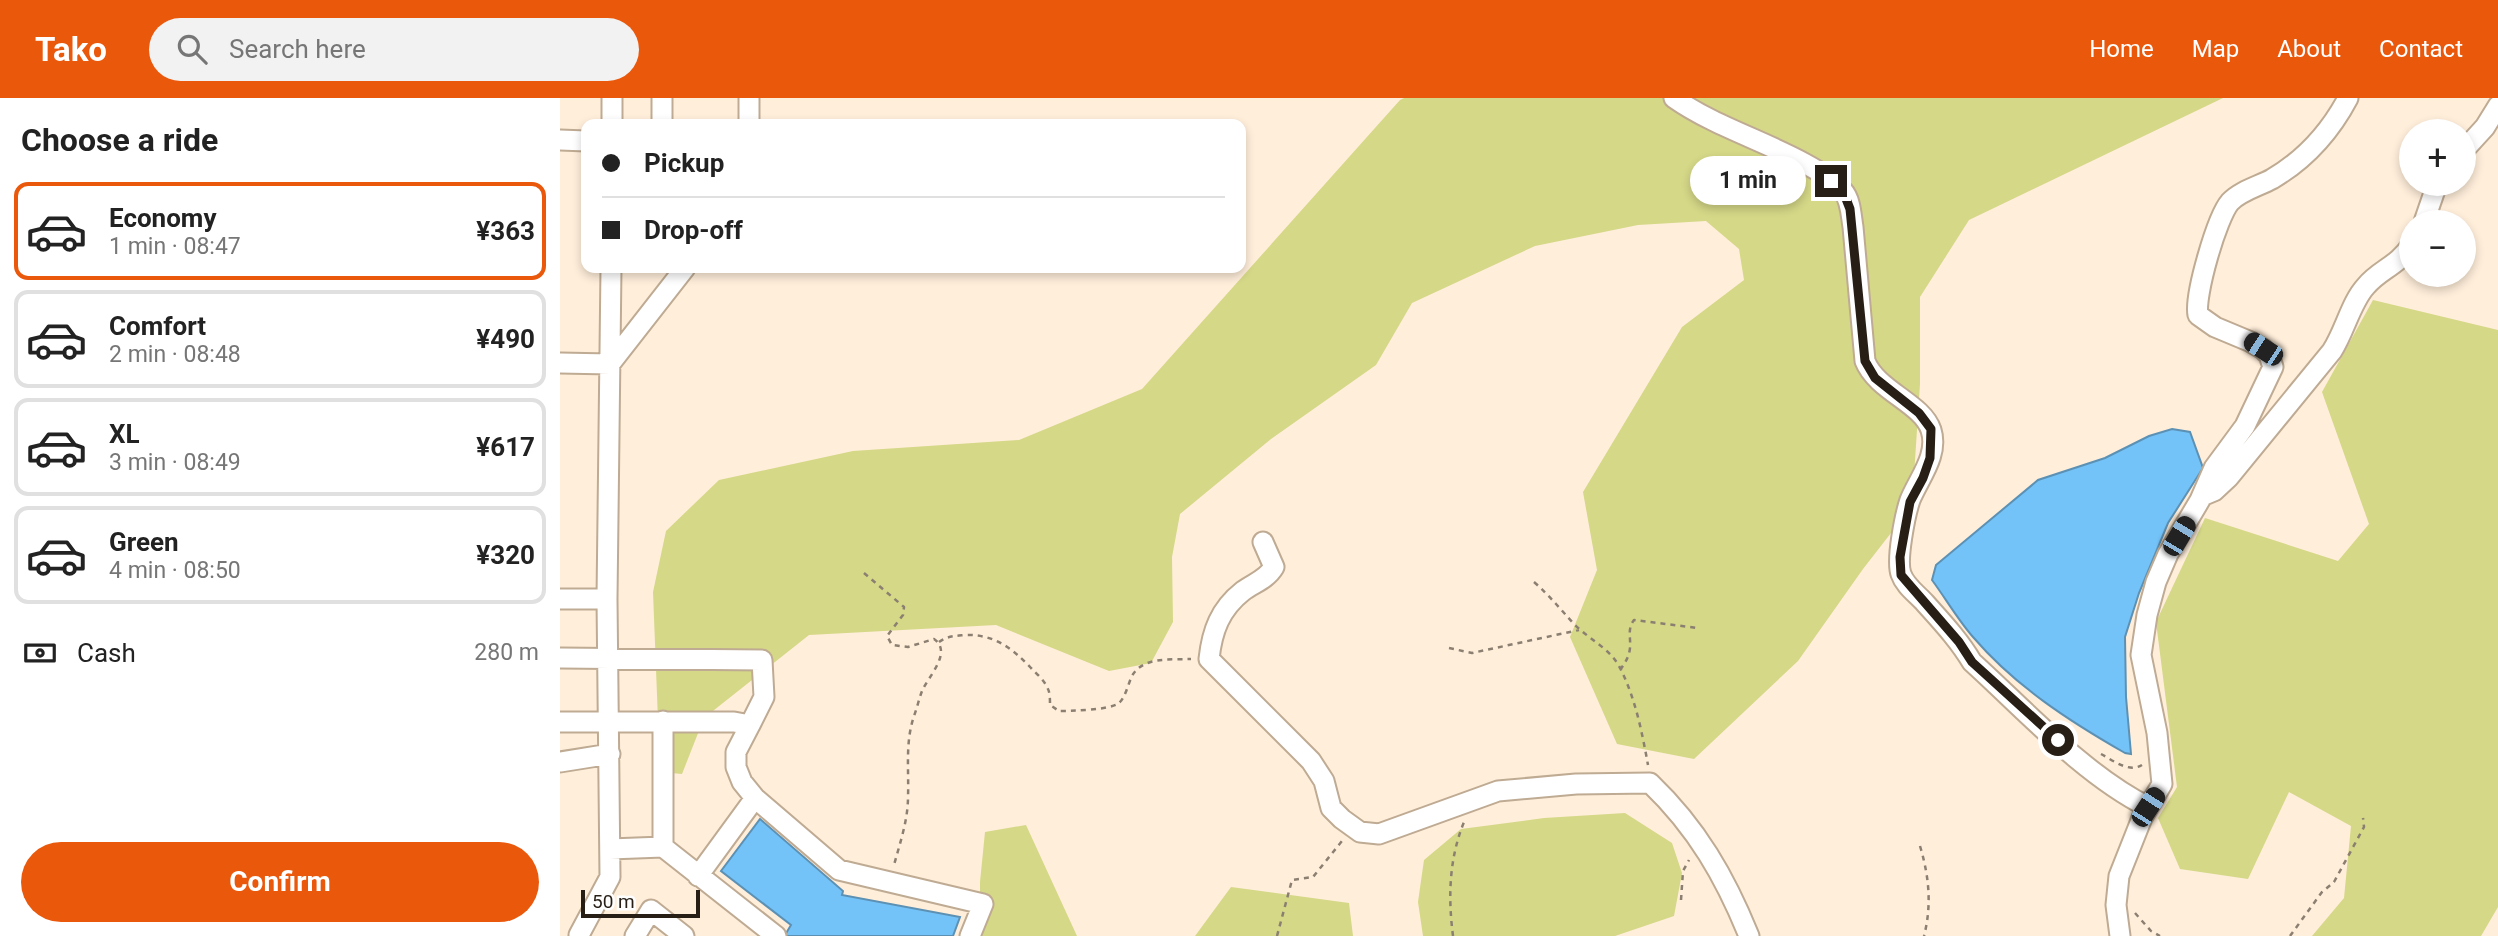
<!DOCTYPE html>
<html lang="en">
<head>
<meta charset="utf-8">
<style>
  body { margin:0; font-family:Roboto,sans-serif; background:#f2f2f2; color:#222; height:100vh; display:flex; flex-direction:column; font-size:26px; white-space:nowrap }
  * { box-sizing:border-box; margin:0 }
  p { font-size:23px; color:#767676 }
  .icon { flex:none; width:38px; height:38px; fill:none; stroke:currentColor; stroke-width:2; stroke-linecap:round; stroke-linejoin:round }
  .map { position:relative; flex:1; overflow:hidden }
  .panel { display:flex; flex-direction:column; background:#fff; width:560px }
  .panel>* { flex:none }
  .guide { position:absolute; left:21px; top:21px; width:665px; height:154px; border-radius:14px; box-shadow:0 4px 10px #0003; display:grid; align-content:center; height:154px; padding:0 21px; background:#fff }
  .buttons { position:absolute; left:1839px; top:21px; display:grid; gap:14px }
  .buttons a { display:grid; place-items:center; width:77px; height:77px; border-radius:50%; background:#fff; box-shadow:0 4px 10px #0003; font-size:35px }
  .scale { position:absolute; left:21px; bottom:18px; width:119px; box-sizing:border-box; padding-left:7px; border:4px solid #271f16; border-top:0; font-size:19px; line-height:24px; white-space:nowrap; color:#271f16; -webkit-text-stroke:5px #fefefe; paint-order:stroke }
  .end { position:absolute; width:32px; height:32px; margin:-16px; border:9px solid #271f16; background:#fff; box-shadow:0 0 0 4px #fff }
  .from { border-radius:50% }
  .bubble { position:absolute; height:49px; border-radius:24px; background:#fff; box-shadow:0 4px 10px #0003; font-size:23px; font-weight:700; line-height:49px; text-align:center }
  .car { position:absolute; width:21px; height:42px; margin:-21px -10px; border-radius:9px; box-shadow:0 0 5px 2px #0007; background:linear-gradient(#222 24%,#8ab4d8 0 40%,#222 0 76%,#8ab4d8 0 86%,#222 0) }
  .guide b { display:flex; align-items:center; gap:24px; height:66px; font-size:26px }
  .guide b+b { border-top:2px solid #e0e0e0 }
  .guide i { width:18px; height:18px; background:#222 }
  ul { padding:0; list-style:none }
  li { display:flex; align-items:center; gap:21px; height:98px; margin:0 14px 10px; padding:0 7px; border:4px solid #e0e0e0; border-radius:14px }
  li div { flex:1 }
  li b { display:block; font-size:26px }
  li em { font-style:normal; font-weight:700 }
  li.active { border-color:#ea580c }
  li>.icon { width:63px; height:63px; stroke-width:1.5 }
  h2 { padding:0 21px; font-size:32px; line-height:84px }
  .pay { display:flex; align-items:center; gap:18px; height:77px; padding:0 21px; font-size:26px }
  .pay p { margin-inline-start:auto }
  .cta { display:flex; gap:14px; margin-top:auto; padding:14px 21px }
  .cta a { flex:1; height:80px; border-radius:42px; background:#ea580c; color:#fff; font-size:28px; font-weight:700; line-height:80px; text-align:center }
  header { display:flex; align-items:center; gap:42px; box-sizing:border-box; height:98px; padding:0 35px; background:#ea580c; color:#fff }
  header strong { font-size:33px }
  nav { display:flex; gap:38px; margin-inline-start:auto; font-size:24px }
  .search { width:490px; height:63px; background:#f2f2f2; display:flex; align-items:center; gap:18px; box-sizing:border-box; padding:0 24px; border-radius:38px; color:#767676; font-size:26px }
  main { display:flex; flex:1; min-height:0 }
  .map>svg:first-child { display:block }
  .green { fill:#d5d887 }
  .water { fill:#73c2f8; stroke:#5c91b4; stroke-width:2 }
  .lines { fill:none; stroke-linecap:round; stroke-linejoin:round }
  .minor-casing { stroke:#bfab93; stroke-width:23 }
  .path { stroke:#8b7f71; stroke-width:2.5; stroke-dasharray:5 5; stroke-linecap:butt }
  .minor { stroke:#fff; stroke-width:19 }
  .route { stroke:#271f16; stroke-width:9 }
</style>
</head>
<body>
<header>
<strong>Tako</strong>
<div class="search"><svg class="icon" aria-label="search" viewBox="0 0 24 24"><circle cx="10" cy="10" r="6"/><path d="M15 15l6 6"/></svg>Search here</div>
<nav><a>Home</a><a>Map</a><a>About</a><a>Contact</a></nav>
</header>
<main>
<section class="panel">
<h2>Choose a ride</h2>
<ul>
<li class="active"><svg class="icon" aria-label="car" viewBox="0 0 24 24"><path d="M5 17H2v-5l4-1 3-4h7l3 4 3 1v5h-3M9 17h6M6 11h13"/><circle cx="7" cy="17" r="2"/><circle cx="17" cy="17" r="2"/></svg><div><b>Economy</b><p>1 min · 08:47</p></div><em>¥363</em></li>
<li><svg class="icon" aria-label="car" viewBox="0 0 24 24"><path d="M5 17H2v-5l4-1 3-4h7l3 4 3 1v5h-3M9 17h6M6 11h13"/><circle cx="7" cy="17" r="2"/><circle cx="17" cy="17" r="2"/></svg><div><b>Comfort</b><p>2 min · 08:48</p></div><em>¥490</em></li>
<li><svg class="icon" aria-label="car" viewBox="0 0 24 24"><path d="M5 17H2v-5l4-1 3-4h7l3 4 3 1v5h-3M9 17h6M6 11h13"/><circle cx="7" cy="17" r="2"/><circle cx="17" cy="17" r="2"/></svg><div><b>XL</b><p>3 min · 08:49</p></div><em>¥617</em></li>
<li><svg class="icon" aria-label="car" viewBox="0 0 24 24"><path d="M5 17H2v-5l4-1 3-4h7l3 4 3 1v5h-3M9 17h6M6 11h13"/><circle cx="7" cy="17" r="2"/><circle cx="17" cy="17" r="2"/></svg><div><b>Green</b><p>4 min · 08:50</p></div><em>¥320</em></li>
</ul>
<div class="pay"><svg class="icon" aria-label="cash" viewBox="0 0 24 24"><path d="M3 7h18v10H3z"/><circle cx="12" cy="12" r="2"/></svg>Cash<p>280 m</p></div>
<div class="cta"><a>Confirm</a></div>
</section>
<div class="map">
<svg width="1938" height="838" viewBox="0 0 1938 838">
  <rect width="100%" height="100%" fill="#ffeeda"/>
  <path class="green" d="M844,0H1663L1409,122L1360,199V286L1352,408L1303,471L1238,563L1134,661L1057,646L1010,539L1037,472L1023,394L1122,229L1184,182L1179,151L1146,123L1078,127L975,148L852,205L816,267L711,341L620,416L612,459L613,524L591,565L549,573L436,527L249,537L144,620L122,676L100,674L93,494L106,433L159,382L293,353L459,342L582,291L840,2Z
    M1813,202L1938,232V809L1921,838H1752L1784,800L1791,728L1729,694L1688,781L1620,771L1598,720L1617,689L1596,524L1645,420L1778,463L1809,426L1762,294Z
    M1065,715L1112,745L1122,775L1114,818L1055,838H863L858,804L864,762L901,731L984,720Z
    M466,727L517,838H420V784L425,734Z
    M671,789L789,805L793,838H635Z"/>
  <path class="water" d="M1612,331L1630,334L1643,370L1608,425L1579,495L1565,539L1566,599L1571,656L1565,655C1509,623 1455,588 1413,539C1398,522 1386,501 1372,482L1376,467L1478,382L1545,360L1589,338Z
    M200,721L283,793L282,797L400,819L393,838H227L225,837L231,827L161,773Z"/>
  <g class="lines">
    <defs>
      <path id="minor" d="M102,0V26
        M189,0V26
        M1114,0C1154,28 1202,42 1244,65C1257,72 1273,81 1283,93C1291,102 1291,118 1293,129L1305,263C1317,293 1362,305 1371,332C1379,357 1359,380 1350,402C1345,417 1336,462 1341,476C1345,488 1357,496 1365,505C1382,524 1399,542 1412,564C1466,613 1524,677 1588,709
        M52,26V0
        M0,42L26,43
        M1904,52L1925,29L1938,8
        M1864,124L1877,86
        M0,265L50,266L125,170
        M1642,398L1654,393L1669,379L1772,253C1785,233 1791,204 1806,188C1820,171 1837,169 1852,146
        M703,444L714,469C707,481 694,485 683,493C660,511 652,533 649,561L751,663L764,683L771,710L782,721L800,734L819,736L938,693L1016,686L1090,685C1137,730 1165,779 1189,838
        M0,501H47
        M0,560L202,562L204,599L190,627
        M103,623V749
        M0,624H174L190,627L176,654V669L182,684L195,700L279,772L423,806L410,838
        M0,664L50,656
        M50,751L103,749L216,838
        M138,778L195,700
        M19,837L50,779L47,501L51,170
        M75,838L91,812L124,838
        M1560,838L1556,807L1559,778L1582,720L1602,686L1597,635L1581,557L1587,517L1596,484L1608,456L1640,402L1654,370L1685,328L1713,269L1709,257L1703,251L1691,244L1655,229L1638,217C1634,198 1657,119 1670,104C1680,93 1699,88 1712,81C1746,61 1770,34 1788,0"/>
    </defs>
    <use href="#minor" class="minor-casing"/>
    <path class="path" d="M304,475L344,509L343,517L327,538L332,547L348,549L374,541C393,554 368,579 362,593C359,601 357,610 354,618C345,645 349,671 348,699C348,722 340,745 334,767
      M974,484C991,499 1000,511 1015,527C1029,541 1049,550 1059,568C1075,598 1082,634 1088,667
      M379,544C387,538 395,538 405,537C434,536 452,550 471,570C477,576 485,583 488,591C490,595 490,602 490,607L499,613C511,613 551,612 559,605C565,600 568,587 571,580C581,558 610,562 631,561
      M889,550L912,555L1019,532
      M1060,572C1065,565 1069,559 1070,550C1071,540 1067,531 1074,522L1138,530
      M1541,656C1554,663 1569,675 1582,667
      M1360,748C1369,778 1372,807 1364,838
      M1121,802L1123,773L1129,762
      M1575,815L1591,833L1600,838
      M717,838L732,782L753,779L782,743
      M893,838C888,799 889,761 904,724
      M1730,838L1762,794L1774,784L1804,729L1803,720"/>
    <use href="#minor" class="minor"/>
  </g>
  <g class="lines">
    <path class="route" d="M1271,83L1283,93L1290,111L1305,263L1315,280L1359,315L1371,331L1370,360L1363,380L1350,404L1340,459L1341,477L1399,544L1412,564L1498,642"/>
  </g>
</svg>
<div class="buttons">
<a>+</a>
<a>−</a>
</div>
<div class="scale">50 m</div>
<i class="end from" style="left:1498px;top:642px"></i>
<i class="end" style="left:1271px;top:83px"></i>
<div class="bubble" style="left:1130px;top:58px;width:116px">1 min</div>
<i class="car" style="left:1703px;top:251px;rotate:303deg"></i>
<i class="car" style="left:1619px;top:438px;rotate:31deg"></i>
<i class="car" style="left:1588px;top:709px;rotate:33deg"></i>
<div class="guide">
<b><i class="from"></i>Pickup</b>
<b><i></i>Drop-off</b>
</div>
</div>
</main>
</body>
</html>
